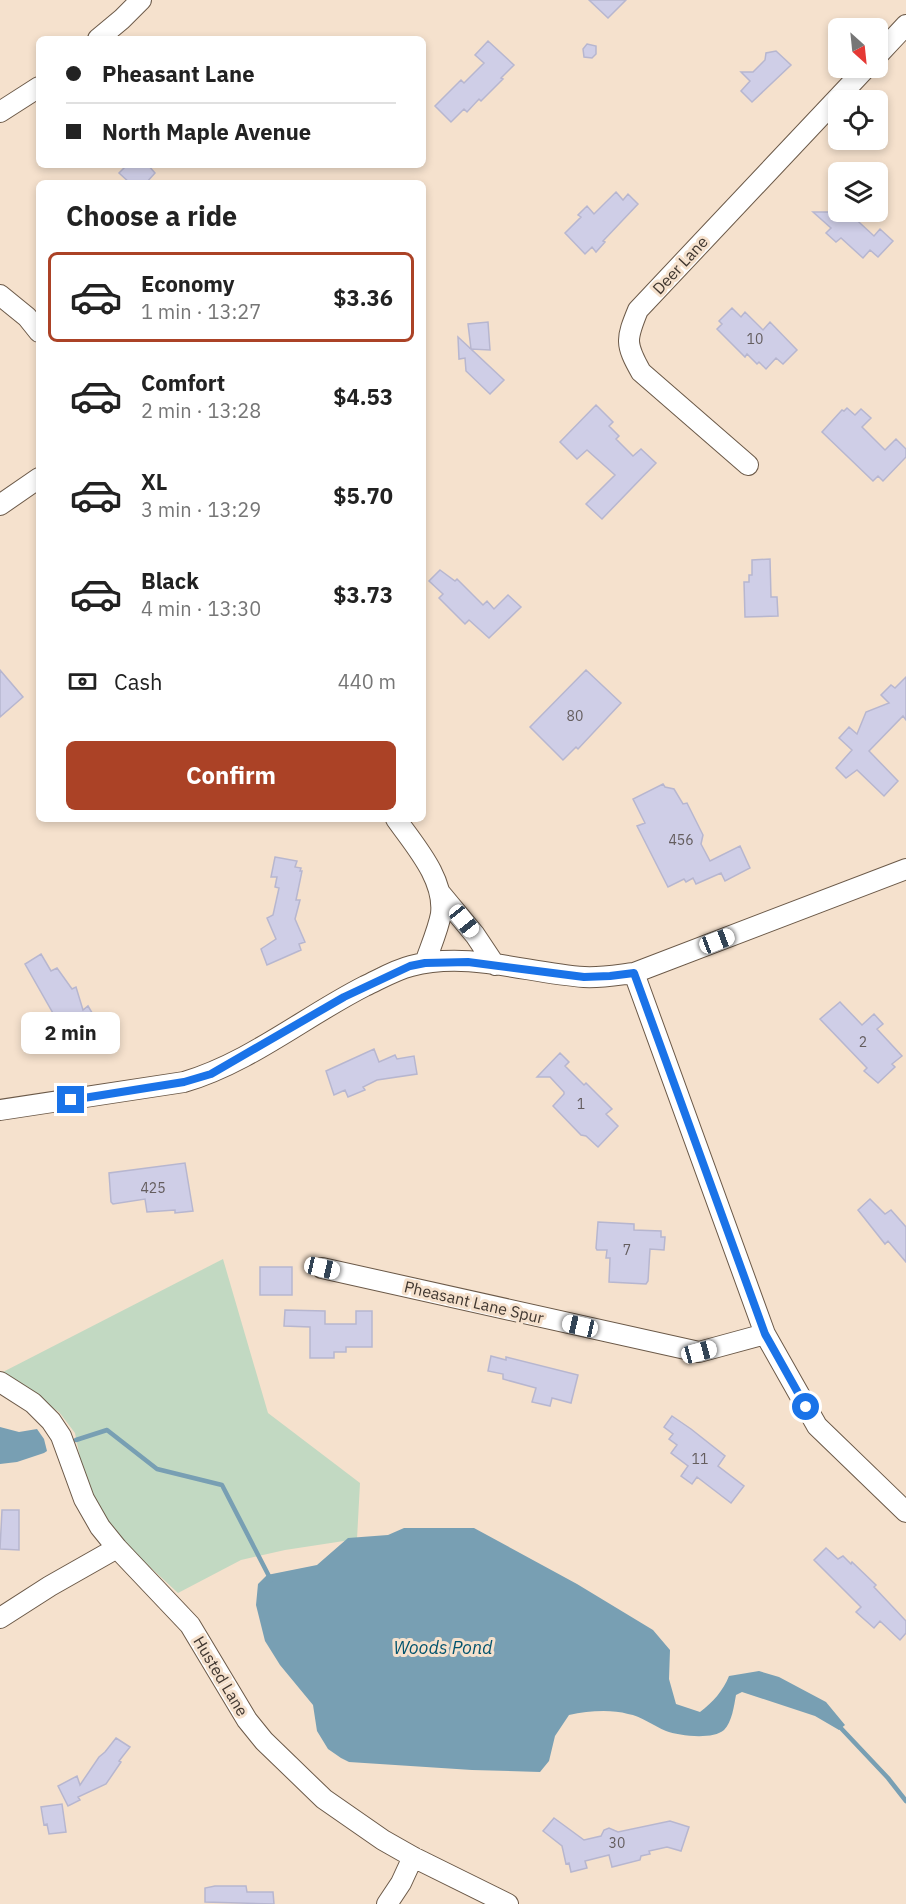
<!DOCTYPE html>
<html lang="en">
<head>
<meta charset="utf-8">
<style>
  body { margin:0; font-family:"IBM Plex Sans",sans-serif; background:#f2f2f2; color:#222; height:100vh; display:flex; flex-direction:column; font-size:22px; white-space:nowrap }
  * { box-sizing:border-box; margin:0 }
  p { font-size:20px; color:#767676 }
  .icon { flex:none; width:33px; height:33px; fill:none; stroke:currentColor; stroke-width:2; stroke-linecap:round; stroke-linejoin:round }
  .map { position:relative; flex:1; overflow:hidden }
  .details { position:absolute; left:36px; top:180px; width:390px; height:642px; display:flex; flex-direction:column; background:#fff; border-radius:9px; box-shadow:0 3px 9px #0003 }
  .details>* { flex:none }
  .hud { position:absolute; left:36px; top:36px; width:390px; height:132px; border-radius:9px; box-shadow:0 3px 9px #0003; display:grid; align-content:center; height:132px; padding:0 30px; background:#fff }
  .needle { width:39px; rotate:153deg }
  .controls { position:absolute; left:828px; top:18px; display:grid; gap:12px }
  .controls a { display:grid; place-items:center; width:60px; height:60px; border-radius:9px; background:#fff; box-shadow:0 3px 9px #0003; font-size:30px }
  .end { position:absolute; width:27px; height:27px; margin:-14px; border:8px solid #1a73e8; background:#fff; box-shadow:0 0 0 3px #fff }
  .from { border-radius:50% }
  .bubble { position:absolute; height:42px; border-radius:9px; background:#fff; box-shadow:0 3px 9px #0003; font-size:20px; font-weight:700; line-height:42px; text-align:center }
  .car { position:absolute; width:18px; height:36px; margin:-18px -9px; border-radius:8px; box-shadow:0 0 4px 2px #0007; background:linear-gradient(#fff 24%,#345 0 40%,#fff 0 76%,#345 0 86%,#fff 0) }
  .hud b { display:flex; align-items:center; gap:21px; height:57px; font-size:22px }
  .hud b+b { border-top:2px solid #e0e0e0 }
  .hud i { width:15px; height:15px; background:#222 }
  ul { padding:0; list-style:none }
  li { display:flex; align-items:center; gap:18px; height:90px; margin:0 12px 9px; padding:0 18px; border:3px solid transparent; border-radius:9px }
  li div { flex:1 }
  li b { display:block; font-size:22px }
  li em { font-style:normal; font-weight:700 }
  li.selected { border-color:#ab4226 }
  li>.icon { width:54px; height:54px; stroke-width:1.5 }
  h2 { padding:0 30px; font-size:27px; line-height:72px }
  .pay { display:flex; align-items:center; gap:15px; height:66px; padding:0 30px; font-size:22px }
  .pay p { margin-inline-start:auto }
  .primary-button { display:flex; gap:12px; margin-top:auto; padding:12px 30px }
  .primary-button a { flex:1; height:69px; border-radius:9px; background:#ab4226; color:#fff; font-size:24px; font-weight:700; line-height:69px; text-align:center }
  .map>svg:first-child { display:block }
  .green { fill:#c2d9c2 }
  .water { fill:#789fb3 }
  .lines { fill:none; stroke-linecap:round; stroke-linejoin:round }
  .stream { stroke:#789fb3; stroke-width:4.5 }
  .building { fill:#cfcee7; stroke:#b7b6cf; stroke-width:1.5 }
  .minor-casing { stroke:#6b5948; stroke-width:22 }
  .minor { stroke:#fff; stroke-width:20 }
  .route { stroke:#1a73e8; stroke-width:8 }
  .labels { text-anchor:middle; stroke-width:6; stroke-linejoin:round; paint-order:stroke }
  .number-label { font-size:14px; fill:#645d5e }
  .street-label { font-size:16px; fill:#403730; stroke:#f5e1cd }
  .water-label { font-size:18px; font-style:italic; fill:#02536e; stroke:#f5e1cd }
</style>
</head>
<body>
<div class="map">
<svg width="906" height="1904" viewBox="0 0 906 1904">
  <rect width="100%" height="100%" fill="#f5e1cd"/>
  <path class="green" d="M223,1259L268,1413L360,1483L357,1539L285,1550L241,1560L178,1593L122,1541L92,1499L85,1483L75,1433L59,1412L1,1373Z"/>
  <path class="water" d="M0,1427L19,1432L37,1429L44,1439L47,1451L44,1453L17,1462L0,1464Z
    M404,1528H474L577,1584L653,1630L670,1650L669,1679L676,1704L700,1712C713,1702 723,1691 729,1676L759,1671L779,1677L826,1702L845,1725L839,1730L815,1716L742,1692L736,1695C734,1706 732,1722 724,1730C713,1740 679,1736 666,1731C654,1726 641,1716 628,1714C610,1709 588,1711 569,1715L555,1736L549,1761L540,1772L472,1770L349,1762L341,1758L328,1749L317,1731L313,1705L280,1665L265,1641L256,1605L258,1584L267,1575L317,1565L348,1538L388,1535Z"/>
  <g class="lines">
    <path class="stream" d="M76,1440L107,1430L157,1469L222,1485L271,1580
      M838,1725L888,1778L906,1801"/>
  </g>
  <path class="building" d="M589,0H626L608,18Z
    M488,41L514,65L501,78L503,79L481,101L479,99L467,112L464,109L451,122L435,106L461,80L464,83L484,63L475,55Z
    M587,44L596,46V54L592,58L584,57L583,49Z
    M776,51L791,65L752,102L741,91L750,81L741,72H753L765,60L766,53Z
    M127,165H148L155,173L146,183H130L119,173Z
    M616,192L623,200L628,194L638,204L603,241L605,242L596,252L592,247L585,254L565,233L581,217L578,215L587,206L594,214Z
    M813,212H848L874,236L880,229L893,241L878,257L870,250L863,258L841,238L836,242L826,233L831,228Z
    M732,308L741,317L745,312L763,330L770,322L797,350L783,364L776,358L766,369L759,362L757,364L747,354L745,357L717,329L722,324L719,321Z
    M488,322L490,350L471,349L504,380L490,394L466,371L465,358L459,359L458,337L471,349L468,324Z
    M596,405L613,422L609,426L619,436L616,439L633,456L641,449L656,463L602,519L586,504L615,475L587,450L577,459L560,442Z
    M847,408L855,415L861,409L871,418L862,427L885,450L896,439L906,449V457L883,481L878,476L873,481L822,432L842,410L844,411Z
    M770,559L771,597H777L778,616L745,617L744,582H749V575H752V560Z
    M440,570L455,581L457,579L483,605L487,601L494,609L508,595L521,607L489,638L469,620L465,624L439,598L443,594L429,581Z
    M0,670L23,697L0,717Z
    M586,670L621,703L578,749L576,747L563,760L530,727Z
    M906,677V720L903,716L869,751L898,781L884,796L857,770L846,778L836,768L852,750L839,738L849,727L857,734L866,712L889,703L881,695L891,685L895,688Z
    M663,784L665,787L674,789L683,804L687,803L703,835L701,844L710,861L740,846L750,868L725,881L721,873L696,884L693,878L686,882L684,879L668,887L637,826L645,823L633,799Z
    M275,857L297,861L295,867L301,868L300,871H302L296,900H300L295,919L305,942L299,944L301,950L267,965L261,949L276,939L267,918L273,915L279,888L275,887L277,877H271Z
    M41,954L51,971L57,968L72,989L76,987L83,1010L88,1006L101,1028L100,1031L84,1040L69,1016L58,1022L25,964Z
    M840,1002L862,1025L874,1014L883,1024L877,1029L902,1056L892,1064L895,1067L878,1083L864,1071L867,1068L820,1019Z
    M374,1049L379,1062L395,1055L397,1059L414,1056L417,1074L377,1080L363,1087L365,1090L348,1097L345,1090L334,1095L326,1071Z
    M560,1053L569,1062L565,1066L584,1085L586,1083L612,1109L606,1114L618,1126L598,1147L586,1136L581,1135L553,1106L564,1094V1092L550,1077H537Z
    M185,1163L193,1211L175,1213V1210L147,1212L145,1199L113,1204L111,1202L109,1173Z
    M870,1199L885,1214L891,1210L906,1227V1262L888,1241L885,1244L858,1210Z
    M598,1222L634,1224V1230L661,1231V1237H665L664,1250L650,1249L648,1281L646,1284L609,1282L610,1258H606L607,1250H597L596,1248Z
    M260,1267H292V1295H260Z
    M285,1310L325,1311V1324H356V1311H372V1347H346V1352H334V1358H310V1327L284,1326Z
    M491,1356L506,1360V1357L578,1375L571,1403L552,1398L550,1406L532,1402L536,1388L503,1379V1374L488,1371Z
    M672,1416L691,1429L725,1456L718,1466L744,1486L731,1503L697,1477L692,1484L681,1476L688,1466L671,1453L677,1445L669,1439L673,1434L664,1427Z
    M2,1510H19V1550L0,1549Z
    M826,1548L838,1559L843,1556L851,1564L852,1562L876,1585L874,1587L906,1621V1633L900,1640L880,1621L874,1628L856,1612L861,1607L814,1560Z
    M116,1738L130,1747L119,1761L121,1762L106,1784L78,1797L80,1800L68,1806L58,1786L77,1776L80,1785L99,1757L105,1752Z
    M62,1804L66,1832L49,1834L47,1824L44,1825L41,1807Z
    M554,1818L584,1840L601,1836L604,1830L609,1828L618,1832L670,1821L689,1827L681,1851L667,1847L649,1851L650,1854L641,1856L640,1860L612,1867L609,1855L585,1861L587,1868L571,1872L569,1863L566,1864L562,1846L543,1831Z
    M236,1886H246L247,1892H273L274,1904L205,1902V1888L215,1886Z"/>
  <g class="lines">
    <defs>
      <path id="minor" d="M98,39L122,19L141,0
        M878,55L906,25
        M0,112L39,87
        M0,295L27,317L39,332
        M748,465L641,372C625,344 626,339 638,310L866,68
        M0,505L39,478
        M396,819C415,846 445,879 441,914C438,930 430,948 425,963
        M441,894L475,935L495,965
        M634,973L765,1334L817,1426L906,1512
        M0,1110L184,1082C249,1063 304,1017 365,986C380,979 395,970 411,966C468,951 527,973 584,977C601,978 617,975 634,973L906,869
        M322,1268L699,1352L765,1334
        M0,1382L33,1403L51,1421L61,1436L84,1499L100,1527L117,1548L190,1625L247,1720L264,1741L324,1799L383,1840L413,1857L508,1904
        M0,1618L50,1586L117,1548
        M387,1904L401,1883L413,1857"/>
    </defs>
    <use href="#minor" class="minor-casing"/>
    <use href="#minor" class="minor"/>
  </g>
  <g class="lines">
    <path class="route" d="M71,1100L184,1082L211,1074L344,997L410,966L425,963L468,962L584,977L610,976L634,973L765,1334L806,1407"/>
  </g>
  <g class="labels">
    <g class="number-label">
      <text x="755" y="344">10</text>
      <text x="575" y="721">80</text>
      <text x="681" y="845">456</text>
      <text x="863" y="1047">2</text>
      <text x="581" y="1109">1</text>
      <text x="153" y="1193">425</text>
      <text x="627" y="1255">7</text>
      <text x="700" y="1464">11</text>
      <text x="617" y="1848">30</text>
    </g>
    <g class="street-label">
      <text transform="translate(680 265) rotate(-47)" y="6">Deer Lane</text>
      <text transform="translate(474 1302) rotate(13)" y="6">Pheasant Lane Spur</text>
      <text transform="translate(221 1676) rotate(59)" y="6">Husted Lane</text>
    </g>
    <g class="water-label">
      <text x="443" y="1654">Woods Pond</text>
    </g>
  </g>
</svg>
<div class="controls">
<a><svg class="needle" viewBox="-14 -14 28 28"><path d="M0-13l5 13h-10z" fill="#e53935"/><path d="M0 13l5-13h-10z" fill="#767676"/></svg></a>
<a><svg class="icon" aria-label="locate" viewBox="0 0 24 24"><circle cx="12" cy="12" r="6"/><path d="M12 2v4M12 18v4M2 12h4M18 12h4"/></svg></a>
<a><svg class="icon" aria-label="layers" viewBox="0 0 24 24"><path d="M12 4l9 5-9 5-9-5zM3 14l9 5 9-5"/></svg></a>
</div>
<i class="end from" style="left:806px;top:1407px"></i>
<i class="end" style="left:71px;top:1100px"></i>
<div class="bubble" style="left:21px;top:1012px;width:99px">2 min</div>
<i class="car" style="left:464px;top:921px;rotate:141deg"></i>
<i class="car" style="left:717px;top:941px;rotate:69deg"></i>
<i class="car" style="left:322px;top:1268px;rotate:103deg"></i>
<i class="car" style="left:580px;top:1326px;rotate:283deg"></i>
<i class="car" style="left:699px;top:1352px;rotate:75deg"></i>
<div class="hud">
<b><i class="from"></i>Pheasant Lane</b>
<b><i></i>North Maple Avenue</b>
</div>
<section class="details">
<h2>Choose a ride</h2>
<ul>
<li class="selected"><svg class="icon" aria-label="car" viewBox="0 0 24 24"><path d="M5 17H2v-5l4-1 3-4h7l3 4 3 1v5h-3M9 17h6M6 11h13"/><circle cx="7" cy="17" r="2"/><circle cx="17" cy="17" r="2"/></svg><div><b>Economy</b><p>1 min · 13:27</p></div><em>$3.36</em></li>
<li><svg class="icon" aria-label="car" viewBox="0 0 24 24"><path d="M5 17H2v-5l4-1 3-4h7l3 4 3 1v5h-3M9 17h6M6 11h13"/><circle cx="7" cy="17" r="2"/><circle cx="17" cy="17" r="2"/></svg><div><b>Comfort</b><p>2 min · 13:28</p></div><em>$4.53</em></li>
<li><svg class="icon" aria-label="car" viewBox="0 0 24 24"><path d="M5 17H2v-5l4-1 3-4h7l3 4 3 1v5h-3M9 17h6M6 11h13"/><circle cx="7" cy="17" r="2"/><circle cx="17" cy="17" r="2"/></svg><div><b>XL</b><p>3 min · 13:29</p></div><em>$5.70</em></li>
<li><svg class="icon" aria-label="car" viewBox="0 0 24 24"><path d="M5 17H2v-5l4-1 3-4h7l3 4 3 1v5h-3M9 17h6M6 11h13"/><circle cx="7" cy="17" r="2"/><circle cx="17" cy="17" r="2"/></svg><div><b>Black</b><p>4 min · 13:30</p></div><em>$3.73</em></li>
</ul>
<div class="pay"><svg class="icon" aria-label="cash" viewBox="0 0 24 24"><path d="M3 7h18v10H3z"/><circle cx="12" cy="12" r="2"/></svg>Cash<p>440 m</p></div>
<div class="primary-button"><a>Confirm</a></div>
</section>
</div>
</body>
</html>
